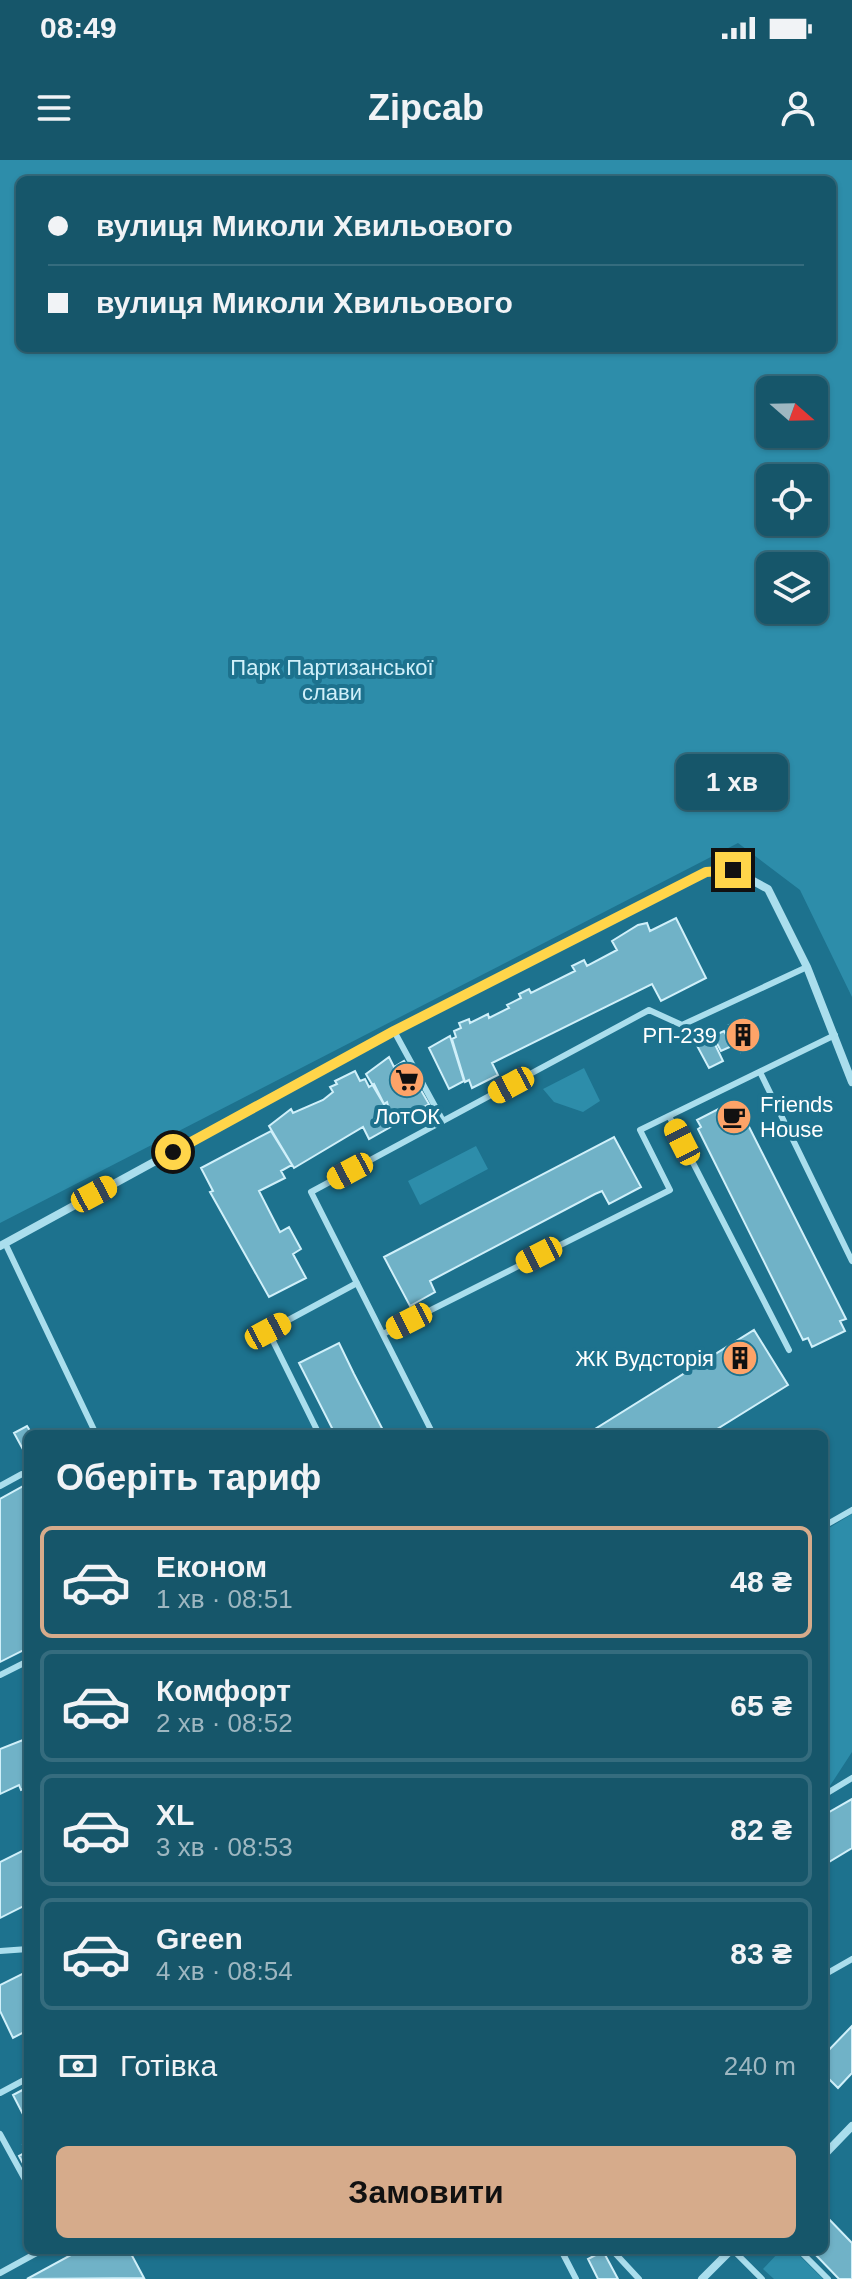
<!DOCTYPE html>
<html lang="uk">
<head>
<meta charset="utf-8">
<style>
  body { margin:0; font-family:Helvetica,sans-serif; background:#1f5c70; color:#f1f3f6; height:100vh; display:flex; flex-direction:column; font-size:30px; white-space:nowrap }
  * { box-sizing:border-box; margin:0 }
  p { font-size:26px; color:#9eb7c1 }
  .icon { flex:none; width:44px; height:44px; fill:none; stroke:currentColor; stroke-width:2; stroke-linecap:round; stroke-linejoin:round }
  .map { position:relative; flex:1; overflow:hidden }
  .details { position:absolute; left:24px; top:1270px; width:804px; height:824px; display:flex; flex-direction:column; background:#16566a; border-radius:12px; box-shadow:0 2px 6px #0004,0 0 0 2px #356c7e }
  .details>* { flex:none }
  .guide { position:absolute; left:16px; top:16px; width:820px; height:176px; border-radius:12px; box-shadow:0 2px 6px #0004,0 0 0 2px #356c7e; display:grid; align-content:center; height:176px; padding:0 32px; background:#16566a }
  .needle { width:52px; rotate:110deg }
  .buttons { position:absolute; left:756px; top:216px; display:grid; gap:16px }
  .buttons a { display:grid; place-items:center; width:72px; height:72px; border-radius:12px; background:#16566a; box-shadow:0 2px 6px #0004,0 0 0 2px #356c7e; font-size:40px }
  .end { position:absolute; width:36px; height:36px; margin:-18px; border:10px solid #ffd54a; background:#111; box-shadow:0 0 0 4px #111 }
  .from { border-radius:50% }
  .bubble { position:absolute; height:56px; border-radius:12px; background:#16566a; box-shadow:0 2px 6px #0004,0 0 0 2px #356c7e; font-size:26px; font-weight:800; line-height:56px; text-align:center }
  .car { position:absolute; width:24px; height:48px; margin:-24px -12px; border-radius:10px; box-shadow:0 0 6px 2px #0007; background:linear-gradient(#f5c518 24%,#345 0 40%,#f5c518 0 76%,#345 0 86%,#f5c518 0) }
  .guide b { display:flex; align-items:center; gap:28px; height:76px; font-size:30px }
  .guide b+b { border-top:2px solid #356c7e }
  .guide i { width:20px; height:20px; background:#f1f3f6 }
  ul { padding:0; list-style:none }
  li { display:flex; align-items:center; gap:24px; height:112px; margin:0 16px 12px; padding:0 16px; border:4px solid #356c7e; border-radius:12px }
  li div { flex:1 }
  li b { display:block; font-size:30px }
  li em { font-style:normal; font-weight:800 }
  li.on { border-color:#d6ab8b }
  li>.icon { width:72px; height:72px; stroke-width:1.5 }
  h2 { padding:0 32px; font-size:36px; line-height:96px }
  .pay { display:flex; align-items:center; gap:20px; height:88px; padding:0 32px; font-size:30px }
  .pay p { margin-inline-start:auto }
  .cta { display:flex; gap:16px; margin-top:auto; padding:16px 32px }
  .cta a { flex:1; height:92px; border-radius:12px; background:#d6ab8b; color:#111; font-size:32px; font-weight:800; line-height:92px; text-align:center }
  .status { display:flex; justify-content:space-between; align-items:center; height:56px; padding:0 40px; background:#16566a; direction:ltr }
  .status svg { height:22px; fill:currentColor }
  header { display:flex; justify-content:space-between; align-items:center; height:104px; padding:0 32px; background:#16566a; font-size:36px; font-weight:800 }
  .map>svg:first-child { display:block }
  .green { fill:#2d8daa; fill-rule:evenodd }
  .building { fill:#70b2c7; stroke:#d0f0fa; stroke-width:2 }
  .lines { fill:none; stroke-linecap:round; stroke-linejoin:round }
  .lane { stroke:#aadeed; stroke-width:6 }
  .street { stroke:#aadeed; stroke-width:8 }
  .route { stroke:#ffd54a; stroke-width:10 }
  .labels { text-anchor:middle; stroke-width:8; stroke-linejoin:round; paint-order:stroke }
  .park-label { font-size:22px; fill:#d0f0fa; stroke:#1d728e }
  .poi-label { font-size:22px; fill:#fff; stroke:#1d728e; text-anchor:end }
</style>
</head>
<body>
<div class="status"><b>08:49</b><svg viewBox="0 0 49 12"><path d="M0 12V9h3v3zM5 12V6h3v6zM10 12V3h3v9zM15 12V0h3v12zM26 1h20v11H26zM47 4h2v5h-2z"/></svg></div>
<header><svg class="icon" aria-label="menu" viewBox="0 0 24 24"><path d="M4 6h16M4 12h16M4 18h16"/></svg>Zipcab<svg class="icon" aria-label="person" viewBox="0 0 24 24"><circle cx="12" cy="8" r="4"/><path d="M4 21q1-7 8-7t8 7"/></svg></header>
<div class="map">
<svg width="852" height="2119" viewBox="0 0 852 2119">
  <rect width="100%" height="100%" fill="#1d728e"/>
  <path class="green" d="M0,0H852V837L800,730L738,683L0,1063ZM20,20H832V188H20ZM770,230H814V274H770ZM814,318V362H770V318ZM770,406H814V450H770Z
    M584,908L600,941L583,952L554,942L543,929Z
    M476,986L488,1009L420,1045L408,1021Z
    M852,1354V1592L824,1635V1371Z
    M781,2090H794L823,2119H774L763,2109Z"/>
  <path class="building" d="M676,758L706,818L661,841L652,824L492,903L498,915L472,928L469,920L465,922L452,879L456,877L454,871L461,868L459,863L469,859L470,863L488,854L489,858L509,848L507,845L521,838L519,834L529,829L531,833L575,811L572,806L584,800L587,806L617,790L612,781L638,765L647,763L650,771Z
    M744,858L756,885L741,892L729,865Z
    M724,871L732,886L721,891L713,876Z
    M710,874L723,901L709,908L695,882Z
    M450,876L464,921L449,929L429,888Z
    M389,897L394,907L404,901L429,944L395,963L366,914Z
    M355,911L360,921L365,919L369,927L374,924L384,944L387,942L394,965L369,979L363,967L294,1008L269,966L291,949L293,953L323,940L333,932L330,927L337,924L335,921Z
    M732,942L737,951L740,949L846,1159L840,1161L845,1171L812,1187L808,1178L803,1180L698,969L701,967L697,960Z
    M271,971L292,1005L281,1011L285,1018L259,1031L280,1072L289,1067L301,1089L293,1094L306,1118L269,1137L210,1032L213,1031L201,1008Z
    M614,977L641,1027L609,1044L602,1031L595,1034L430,1121L435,1132L410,1146L384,1097Z
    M754,1170L788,1225L709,1274H587Z
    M339,1183L354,1214L385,1274H335L299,1203Z
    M27,1266L32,1274H28L26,1295L14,1273Z
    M27,1324L28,1488L0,1502V1339Z
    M28,1578V1627L21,1630L19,1625L0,1634V1589Z
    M852,1639V1688L824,1705V1655Z
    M28,1688V1744L0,1758V1702Z
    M28,1811V1870L13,1878L0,1851V1825Z
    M852,1866V1913L838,1928L824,1914V1895Z
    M28,1927V1964L13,1935Z
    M28,1982V2011H27L19,1996L26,1992L23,1985Z
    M824,2054L852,2083V2119H839L811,2090H824Z
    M80,2090H129L144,2118L27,2119Z
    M603,2091L618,2119H598L588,2099Z"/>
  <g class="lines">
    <path class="lane" d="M394,871L443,961
      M760,912L852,1101
      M669,956L789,1190
      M5,1083L96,1274
      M383,1174L670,1030L640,970L835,875
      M319,1274L268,1171L357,1123
      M433,1274L311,1032L649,850L682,865L807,807
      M0,1326L22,1314L28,1317
      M824,1366L852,1350
      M0,1515L28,1501
      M824,1635L852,1618
      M0,1791L28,1789
      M824,1815L852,1799
      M0,1933L28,1918
      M0,1974L28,2025
      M561,2090L576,2119
      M612,2090L639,2119
      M733,2090L762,2119
      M799,2090L828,2119
      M0,2113L42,2090"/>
    <path class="street" d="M0,1086L394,871L706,712L733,710L768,729L807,807L852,922
      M824,1995L852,1966
      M702,2119L731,2090"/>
  </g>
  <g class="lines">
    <path class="route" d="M173,992L394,871L706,712L733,710"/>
  </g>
  <defs>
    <symbol id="building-disc" viewBox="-11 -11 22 22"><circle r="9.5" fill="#fda368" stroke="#1d728e"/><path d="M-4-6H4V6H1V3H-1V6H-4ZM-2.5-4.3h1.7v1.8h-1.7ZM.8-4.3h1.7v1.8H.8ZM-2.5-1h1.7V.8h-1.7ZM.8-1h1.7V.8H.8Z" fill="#111"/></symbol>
    <symbol id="supermarket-disc" viewBox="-11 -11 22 22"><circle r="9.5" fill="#fda368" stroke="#1d728e"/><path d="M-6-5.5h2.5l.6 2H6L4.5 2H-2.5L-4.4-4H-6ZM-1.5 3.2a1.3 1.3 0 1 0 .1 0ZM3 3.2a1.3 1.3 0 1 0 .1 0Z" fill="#111"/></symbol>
    <symbol id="cafe-disc" viewBox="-11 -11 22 22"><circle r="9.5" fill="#fda368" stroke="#1d728e"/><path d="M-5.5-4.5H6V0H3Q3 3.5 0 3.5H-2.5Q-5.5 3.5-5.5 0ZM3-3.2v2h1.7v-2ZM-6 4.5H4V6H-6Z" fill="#111"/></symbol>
  </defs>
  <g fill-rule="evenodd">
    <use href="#building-disc" x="723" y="855" width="40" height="40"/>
    <use href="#supermarket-disc" x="387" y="900" width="40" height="40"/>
    <use href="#cafe-disc" x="714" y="937" width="40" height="40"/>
    <use href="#building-disc" x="720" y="1178" width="40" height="40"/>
  </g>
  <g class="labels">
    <g class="park-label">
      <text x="332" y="515">Парк Партизанської<tspan x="332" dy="25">слави</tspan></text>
    </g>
    <g class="poi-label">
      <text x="717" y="883">РП-239</text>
      <text x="760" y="952" text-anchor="start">Friends<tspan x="760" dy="25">House</tspan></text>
      <text x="407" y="964" text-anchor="middle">ЛотОК</text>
      <text x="714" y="1206">ЖК Вудсторія</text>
    </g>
  </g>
</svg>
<div class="buttons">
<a><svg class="needle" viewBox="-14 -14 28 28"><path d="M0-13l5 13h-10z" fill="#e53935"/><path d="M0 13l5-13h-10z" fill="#9eb7c1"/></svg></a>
<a><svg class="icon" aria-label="locate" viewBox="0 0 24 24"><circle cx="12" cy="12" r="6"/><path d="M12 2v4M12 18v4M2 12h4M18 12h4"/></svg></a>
<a><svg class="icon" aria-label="layers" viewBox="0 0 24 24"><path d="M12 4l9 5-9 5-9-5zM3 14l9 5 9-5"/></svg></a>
</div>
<i class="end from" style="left:173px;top:992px"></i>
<i class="end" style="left:733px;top:710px"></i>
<div class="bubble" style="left:676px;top:594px;width:112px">1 хв</div>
<i class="car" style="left:511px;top:925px;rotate:242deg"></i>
<i class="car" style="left:682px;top:982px;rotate:333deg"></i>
<i class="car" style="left:350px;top:1011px;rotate:242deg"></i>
<i class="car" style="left:94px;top:1034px;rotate:62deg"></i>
<i class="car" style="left:539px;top:1095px;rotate:243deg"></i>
<i class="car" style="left:409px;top:1161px;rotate:243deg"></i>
<i class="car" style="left:268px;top:1171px;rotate:62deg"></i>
<div class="guide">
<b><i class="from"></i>вулиця Миколи Хвильового</b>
<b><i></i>вулиця Миколи Хвильового</b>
</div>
<section class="details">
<h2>Оберіть тариф</h2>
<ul>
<li class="on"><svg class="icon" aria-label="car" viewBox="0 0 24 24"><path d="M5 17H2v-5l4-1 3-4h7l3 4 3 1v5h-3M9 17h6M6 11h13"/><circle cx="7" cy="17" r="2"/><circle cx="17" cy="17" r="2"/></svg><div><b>Економ</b><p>1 хв · 08:51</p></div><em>48 ₴</em></li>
<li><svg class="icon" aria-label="car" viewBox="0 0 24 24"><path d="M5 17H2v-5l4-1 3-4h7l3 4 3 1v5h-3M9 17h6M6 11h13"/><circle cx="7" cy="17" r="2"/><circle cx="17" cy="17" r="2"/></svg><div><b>Комфорт</b><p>2 хв · 08:52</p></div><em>65 ₴</em></li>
<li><svg class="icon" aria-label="car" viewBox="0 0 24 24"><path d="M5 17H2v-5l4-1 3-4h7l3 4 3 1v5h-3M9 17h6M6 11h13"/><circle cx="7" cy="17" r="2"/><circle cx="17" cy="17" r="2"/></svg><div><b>XL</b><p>3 хв · 08:53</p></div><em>82 ₴</em></li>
<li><svg class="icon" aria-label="car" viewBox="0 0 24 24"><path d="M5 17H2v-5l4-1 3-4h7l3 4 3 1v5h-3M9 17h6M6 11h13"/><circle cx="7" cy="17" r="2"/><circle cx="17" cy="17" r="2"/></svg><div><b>Green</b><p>4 хв · 08:54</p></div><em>83 ₴</em></li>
</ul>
<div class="pay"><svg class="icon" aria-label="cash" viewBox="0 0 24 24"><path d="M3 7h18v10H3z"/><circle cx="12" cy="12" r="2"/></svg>Готівка<p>240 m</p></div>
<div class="cta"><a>Замовити</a></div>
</section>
</div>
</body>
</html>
